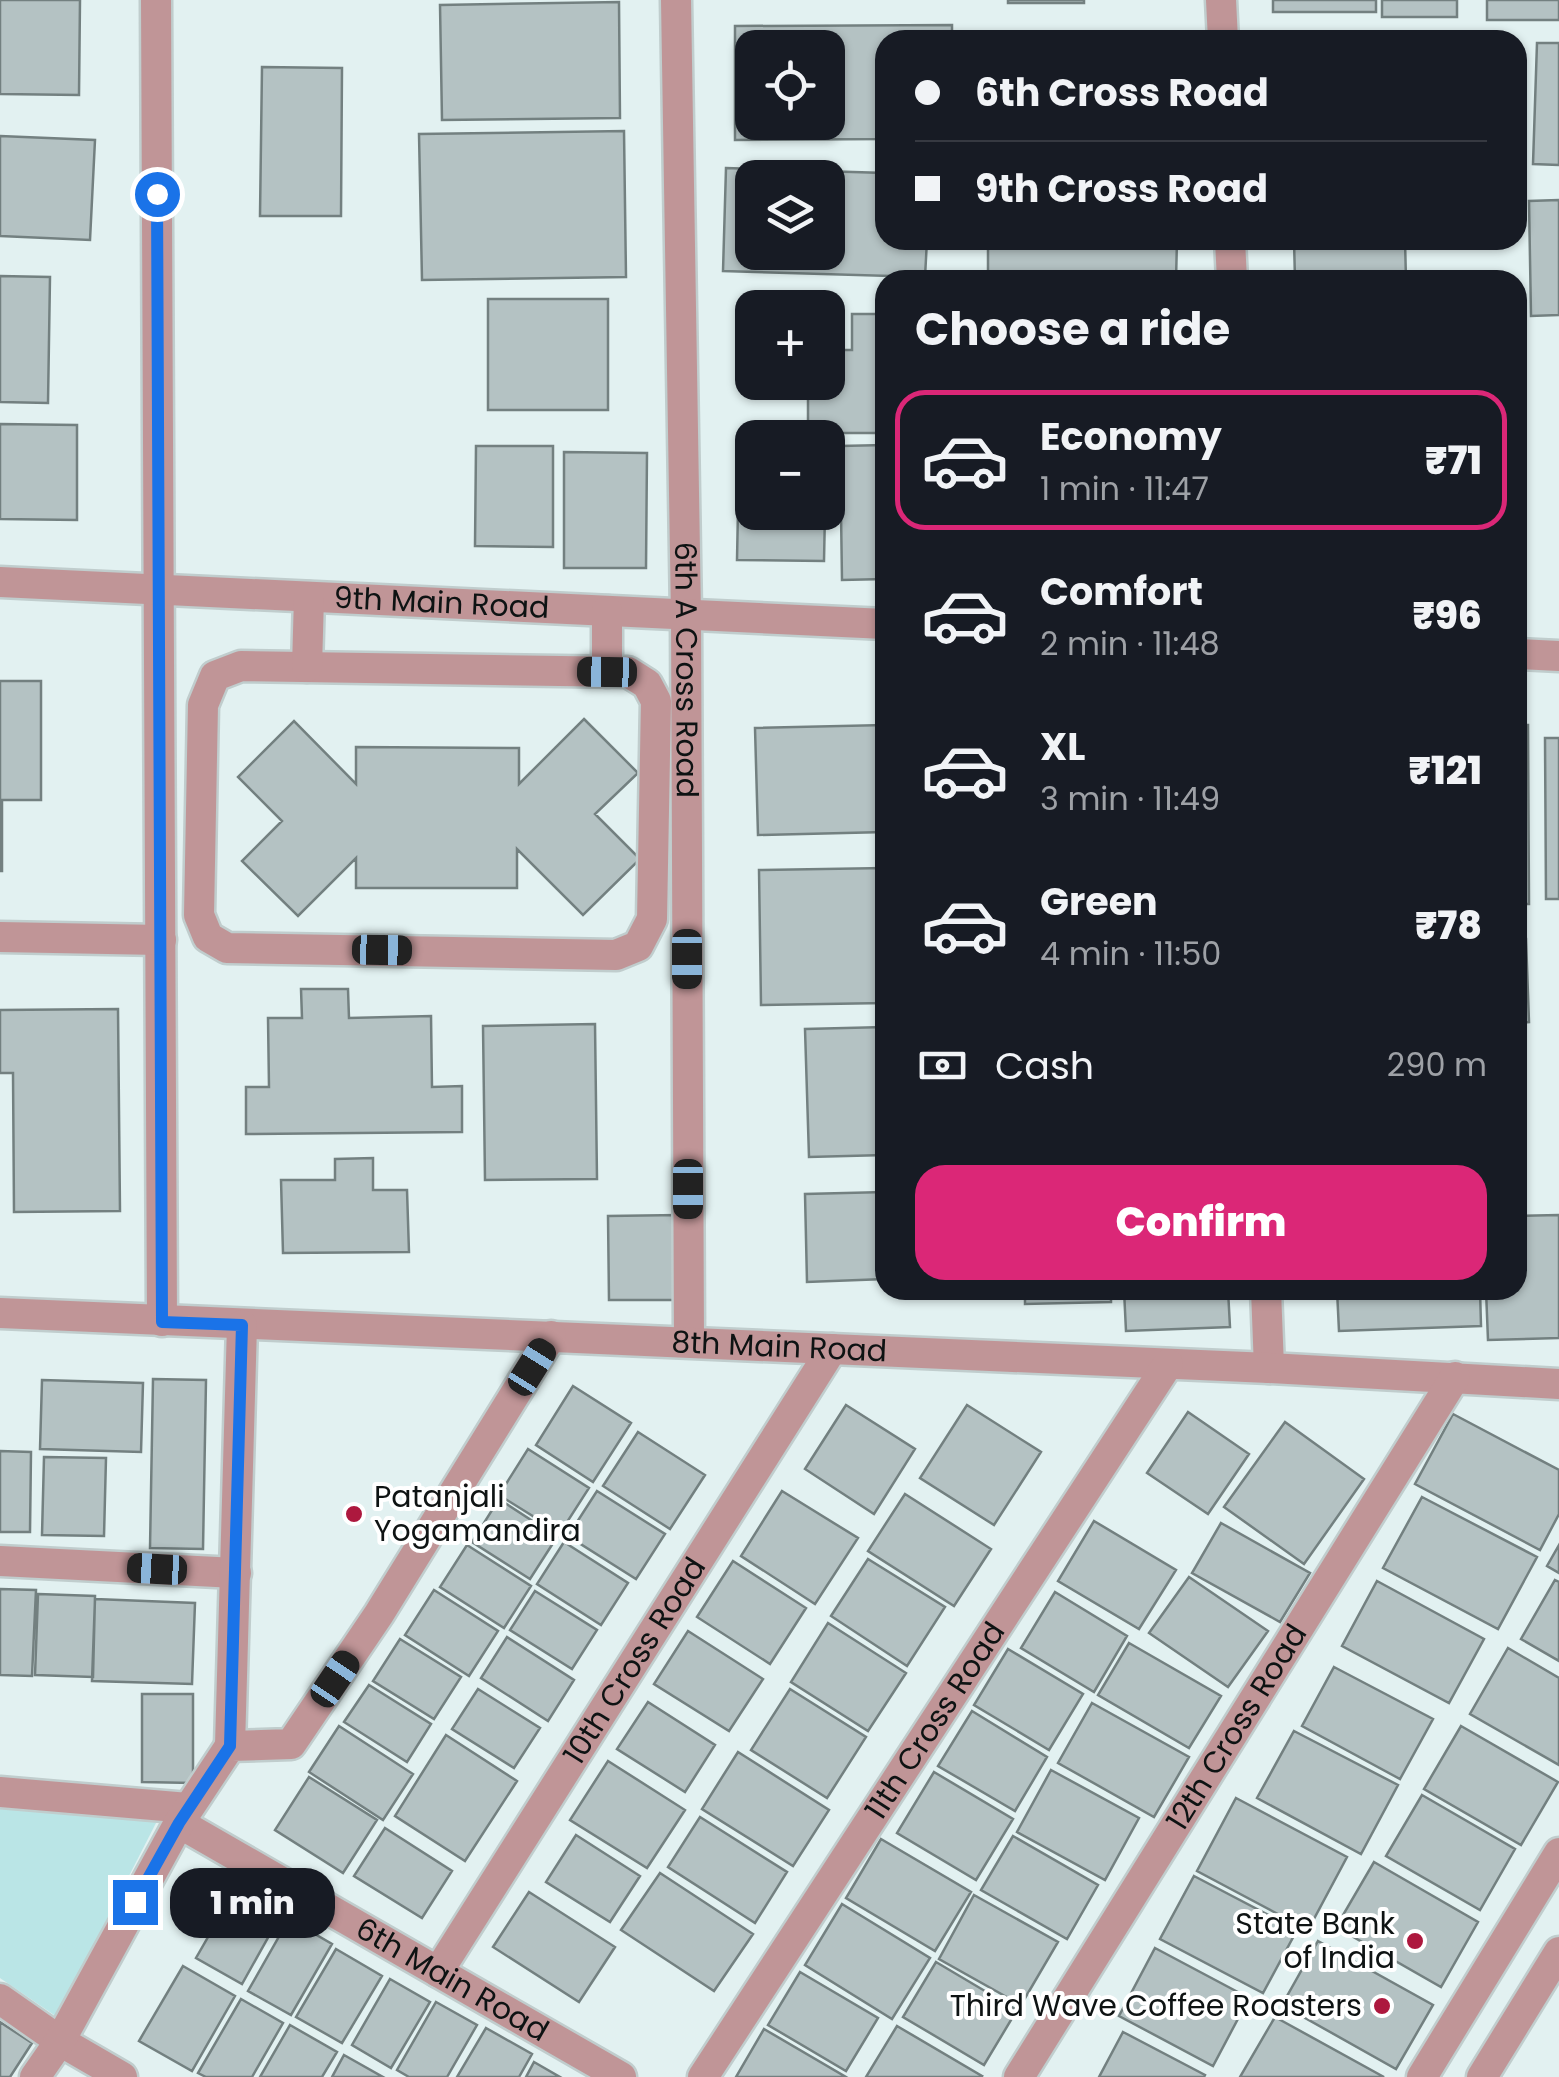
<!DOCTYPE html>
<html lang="en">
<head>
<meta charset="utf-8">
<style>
  body { margin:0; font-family:Poppins,sans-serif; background:#242831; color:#f1f3f6; height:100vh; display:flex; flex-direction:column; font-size:38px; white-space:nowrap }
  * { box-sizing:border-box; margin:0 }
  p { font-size:32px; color:#9ea1a6 }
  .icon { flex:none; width:55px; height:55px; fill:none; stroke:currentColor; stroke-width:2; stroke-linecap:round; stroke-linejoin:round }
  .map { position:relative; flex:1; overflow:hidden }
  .sheet { position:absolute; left:875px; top:270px; width:652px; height:1030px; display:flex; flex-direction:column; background:#171b24; border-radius:30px; box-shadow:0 2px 8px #0004 }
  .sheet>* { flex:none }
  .banner { position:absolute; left:875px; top:30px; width:652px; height:220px; border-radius:30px; box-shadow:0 2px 8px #0004; display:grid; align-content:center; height:220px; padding:0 40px; background:#171b24 }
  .buttons { position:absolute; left:735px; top:30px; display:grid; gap:20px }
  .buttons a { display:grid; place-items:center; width:110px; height:110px; border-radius:20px; background:#171b24; box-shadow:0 2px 8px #0004; font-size:50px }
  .end { position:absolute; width:45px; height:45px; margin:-22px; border:12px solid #1a73e8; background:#fff; box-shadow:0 0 0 5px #fff }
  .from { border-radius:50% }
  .bubble { position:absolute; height:70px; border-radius:30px; background:#171b24; box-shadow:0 2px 8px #0004; font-size:32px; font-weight:800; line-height:70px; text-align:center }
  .car { position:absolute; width:30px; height:60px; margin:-30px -15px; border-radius:12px; box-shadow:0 0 8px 2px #0007; background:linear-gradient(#222 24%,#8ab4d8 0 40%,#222 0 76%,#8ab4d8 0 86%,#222 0) }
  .banner b { display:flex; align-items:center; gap:35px; height:95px; font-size:38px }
  .banner b+b { border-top:2px solid #363941 }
  .banner i { width:25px; height:25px; background:#f1f3f6 }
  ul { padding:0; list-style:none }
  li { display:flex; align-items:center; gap:30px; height:140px; margin:0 20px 15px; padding:0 20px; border:5px solid transparent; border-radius:30px }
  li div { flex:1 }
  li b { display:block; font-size:38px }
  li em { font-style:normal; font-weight:800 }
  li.on { border-color:#db2777 }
  li>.icon { width:90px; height:90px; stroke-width:1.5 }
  h2 { padding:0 40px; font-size:45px; line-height:120px }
  .pay { display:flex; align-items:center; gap:25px; height:110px; padding:0 40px; font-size:38px }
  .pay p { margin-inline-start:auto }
  .button { display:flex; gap:20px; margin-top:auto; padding:20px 40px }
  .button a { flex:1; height:115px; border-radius:30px; background:#db2777; color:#fff; font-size:40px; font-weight:800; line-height:115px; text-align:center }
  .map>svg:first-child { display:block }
  .green { fill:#bae5e6 }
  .building { fill:#b4c2c3; stroke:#738080; stroke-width:2.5; fill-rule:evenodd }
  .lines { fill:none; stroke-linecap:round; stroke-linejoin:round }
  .minor-casing { stroke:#c0cdcd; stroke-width:35 }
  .minor { stroke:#c09597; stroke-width:30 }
  .route { stroke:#1a73e8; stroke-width:12 }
  .poi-dot { fill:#ad183e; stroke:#fff; stroke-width:4 }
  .labels { text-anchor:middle; stroke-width:8; stroke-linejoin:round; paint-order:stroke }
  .street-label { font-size:30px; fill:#0e1313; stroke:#fff }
  .poi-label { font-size:30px; fill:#0e1313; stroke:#fff; text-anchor:end }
</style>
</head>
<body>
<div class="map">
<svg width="1559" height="2077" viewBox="0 0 1559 2077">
  <rect width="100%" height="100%" fill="#e2f1f1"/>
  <path class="green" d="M0,1807L157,1821L57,2017L0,1978Z"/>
  <path class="building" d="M0,0H80L79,95L0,94Z
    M1008,0H1084V3H1008Z
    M1273,0H1376V12H1273Z
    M1382,0H1457V17H1382Z
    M1487,0H1559V20H1487Z
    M619,2L620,118L442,120L440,5Z
    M952,25V40H885V139L735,140V26ZM752,48H828V122H752Z
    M1009,32L1125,35L1124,40H1008Z
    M1537,43H1559V165L1533,164Z
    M262,67L342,68L341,216H260Z
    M624,131L626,277L422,280L419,134Z
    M0,136L95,140L90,240L0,236Z
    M726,168L885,173V240H927L925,277L723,271ZM752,178H828V252H752Z
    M1559,200V315L1531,316L1529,201Z
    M988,240H1177L1176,280H988Z
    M1294,240H1405L1406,280H1295Z
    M0,276L50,277L48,403L0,402Z
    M488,299H608V410H488Z
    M852,314H885V433H808V382H828V350H852Z
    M1518,352H1521L1519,448H1518Z
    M0,424L77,425V520L0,519Z
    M885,445V579L842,580L840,446Z
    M476,446H553V547L475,546Z
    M564,452L647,453L646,568H564Z
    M739,459H752V512H825L824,561L737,560Z
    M0,681H41V800H2V871H0Z
    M584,719L638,773L595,814L640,859L583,915L517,849V888H356V858L298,916L242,861L282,821L238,777L294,721L356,784V747L519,748V784Z
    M885,725V832L758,835L755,728Z
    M1518,725H1528L1529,904H1518Z
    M1545,738H1559V899H1546Z
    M885,868V1003L761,1005L759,870Z
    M1518,939H1526L1529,1022L1518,1023Z
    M301,989H348L349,1018L431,1016L432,1087L462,1086V1132L246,1134V1087H269L268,1018H302Z
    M118,1009L120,1211L14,1212L13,1073H0V1010Z
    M595,1024L597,1179L485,1180L483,1026Z
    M885,1027V1155L809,1157L805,1029Z
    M373,1158V1190H407L409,1252L283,1253L281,1180H335V1159Z
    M885,1192V1279L807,1282L805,1194Z
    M679,1215L680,1300H609L608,1216Z
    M1559,1215V1338L1488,1340L1486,1290H1518V1216Z
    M1025,1290H1111V1302L1025,1304Z
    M1124,1290H1228L1230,1327L1126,1331Z
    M1337,1290H1480L1481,1326L1339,1331Z
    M153,1379L206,1380L203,1549L150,1548Z
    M42,1380L143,1383L141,1452L40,1449Z
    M573,1386L631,1423L593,1482L536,1445Z
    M846,1405L915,1449L874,1514L805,1469Z
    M967,1405L1041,1452L994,1525L920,1478Z
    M1188,1412L1249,1454L1208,1514L1147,1473Z
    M1453,1414L1559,1470V1514L1540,1550L1415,1484Z
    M1285,1422L1364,1479L1304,1564L1224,1507Z
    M638,1432L705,1475L670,1529L603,1486Z
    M528,1449L589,1488L560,1533L499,1495Z
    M0,1451L31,1452L30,1532H0Z
    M44,1457L106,1458L104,1536L42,1535Z
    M597,1491L665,1534L636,1579L568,1536Z
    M782,1491L858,1538L815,1604L741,1556Z
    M905,1494L991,1549L954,1606L868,1551Z
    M1422,1497L1537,1557L1498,1629L1383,1568Z
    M499,1499L557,1537L530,1579L472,1542Z
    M1094,1521L1176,1570L1139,1629L1058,1581Z
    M1221,1523L1310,1573L1280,1622L1192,1573Z
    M564,1542L628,1583L601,1625L537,1584Z
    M467,1545L531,1586L504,1628L440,1587Z
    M1559,1545V1573L1547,1566Z
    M868,1559L945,1607L907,1666L831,1616Z
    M733,1561L806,1608L770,1664L697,1617Z
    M1189,1577L1268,1631L1228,1687L1149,1633Z
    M1555,1580L1559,1582V1661L1521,1639Z
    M1377,1581L1484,1639L1449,1703L1342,1646Z
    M0,1589L36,1590L32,1676L0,1675Z
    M434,1590L498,1631L469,1676L405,1635Z
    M535,1591L597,1630L572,1669L510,1630Z
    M1055,1592L1127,1636L1094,1692L1021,1648Z
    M38,1594L95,1596L93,1677L35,1675Z
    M95,1599L195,1603L192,1684L92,1681Z
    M828,1623L906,1673L868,1731L791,1682Z
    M688,1631L763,1679L729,1731L654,1684Z
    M507,1637L574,1680L548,1721L481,1678Z
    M400,1639L461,1677L434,1719L373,1681Z
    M1129,1643L1221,1696L1189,1748L1098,1695Z
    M1508,1648L1559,1678V1765L1470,1714Z
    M1008,1649L1083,1694L1049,1750L974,1705Z
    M1334,1667L1433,1719L1400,1779L1302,1726Z
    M369,1685L431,1724L407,1762L344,1722Z
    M478,1689L540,1728L514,1768L452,1729Z
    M790,1689L866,1737L827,1798L751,1750Z
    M142,1694H193V1783L142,1782Z
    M648,1702L715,1745L685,1792L617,1749Z
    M1092,1703L1189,1757L1154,1817L1058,1763Z
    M972,1711L1047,1757L1015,1811L938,1766Z
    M339,1726L413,1774L383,1820L309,1772Z
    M1461,1726L1558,1782L1521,1845L1424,1789Z
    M1294,1731L1398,1785L1361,1854L1257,1798Z
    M446,1735L517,1781L465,1861L395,1816Z
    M738,1752L829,1810L793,1866L702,1809Z
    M608,1761L685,1810L647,1868L570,1820Z
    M1051,1770L1139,1818L1105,1880L1017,1832Z
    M934,1772L1013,1819L976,1880L897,1833Z
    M309,1777L377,1820L343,1873L275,1830Z
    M1422,1795L1515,1849L1480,1910L1386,1856Z
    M1236,1798L1347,1857L1308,1930L1197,1871Z
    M700,1817L787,1872L755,1923L668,1867Z
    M385,1828L452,1871L422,1918L354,1876Z
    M576,1835L640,1876L610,1922L546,1882Z
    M1013,1836L1098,1885L1067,1939L981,1890Z
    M881,1839L971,1892L935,1951L846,1898Z
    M1374,1862L1478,1922L1441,1987L1336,1927Z
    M660,1873L753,1934L714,1991L621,1930Z
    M1194,1876L1297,1930L1263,1993L1160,1939Z
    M234,1892L279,1918L242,1984L196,1958Z
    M529,1892L615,1947L579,2002L493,1947Z
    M974,1895L1058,1942L1021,2005L939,1959Z
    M842,1904L930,1958L892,2019L805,1965Z
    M289,1919L332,1944L291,2015L248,1991Z
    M1318,1941L1433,2005L1396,2069L1282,2005Z
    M1155,1948L1249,1998L1213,2066L1119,2016Z
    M336,1949L382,1976L342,2043L296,2017Z
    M936,1962L1017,2010L984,2065L903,2017Z
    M183,1966L235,1996L192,2071L139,2041Z
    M800,1972L878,2018L846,2071L768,2025Z
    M390,1979L430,2002L391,2068L352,2045Z
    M241,1999L283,2023L252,2077H206L198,2073Z
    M436,2002L477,2025L447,2077H409L397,2070Z
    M1275,2017L1384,2077H1240Z
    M0,2022L32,2043L10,2077H0Z
    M290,2025L337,2052L322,2077H260Z
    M897,2026L982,2076L981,2077H866Z
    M486,2028L532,2054L519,2077H457Z
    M764,2029L846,2077H736Z
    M1123,2032L1205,2075L1204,2077H1099Z
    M344,2055L383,2077H332Z
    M534,2062L560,2077H526Z"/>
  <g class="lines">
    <defs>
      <g id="minor">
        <path d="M156,0L162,1321"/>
        <path id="s1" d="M676,0L686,615L689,1342"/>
        <path d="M1221,0L1223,40"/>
        <path d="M1230,240L1232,280"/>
        <path id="s2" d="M0,582L885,624"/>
        <path d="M1518,654L1559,656"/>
        <path d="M241,666L628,672L647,684L656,701L652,919L638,946L616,955L227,948L208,937L199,915L203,705L215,676Z"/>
        <path d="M307,667L309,597"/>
        <path d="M607,672V611"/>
        <path d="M0,937L161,940"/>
        <path d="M1266,1290L1269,1368"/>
        <path id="s3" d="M0,1313L1269,1368L1559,1384"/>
        <path d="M0,1561L236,1573"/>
        <path d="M230,1746L242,1325"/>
        <path d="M0,1792L188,1808"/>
        <path id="s4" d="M179,1823L621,2077"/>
        <path id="s5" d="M438,1972L832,1349"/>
        <path d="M0,1999L60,2041L122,2077"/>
        <path d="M35,2077L60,2041L179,1823L230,1746L291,1744L379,1614L551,1336"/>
        <path id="s6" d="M703,2077L1168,1364"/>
        <path id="s7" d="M1019,2077L1455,1377"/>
        <path d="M1422,2077L1559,1853"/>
        <path d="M1482,2077L1559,1952"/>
      </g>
    </defs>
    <use href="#minor" class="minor-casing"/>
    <use href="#minor" class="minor"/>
  </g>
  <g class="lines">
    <path class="route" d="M135,1902L179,1823L230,1746L242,1325L162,1322L157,194"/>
  </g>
  <g class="poi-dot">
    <circle cx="354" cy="1514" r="10"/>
    <circle cx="1415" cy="1941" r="10"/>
    <circle cx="1382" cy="2006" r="10"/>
  </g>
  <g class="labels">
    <g class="street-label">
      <text dy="10" stroke="none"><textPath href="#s2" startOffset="442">9th Main Road</textPath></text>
      <text dy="10" stroke="none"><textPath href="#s1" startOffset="670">6th A Cross Road</textPath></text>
      <text dy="10" stroke="none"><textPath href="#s3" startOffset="780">8th Main Road</textPath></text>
      <text dy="10" stroke="none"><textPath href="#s5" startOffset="368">10th Cross Road</textPath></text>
      <text dy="10" stroke="none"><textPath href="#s6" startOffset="425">11th Cross Road</textPath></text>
      <text dy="10" stroke="none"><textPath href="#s7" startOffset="412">12th Cross Road</textPath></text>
      <text dy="10" stroke="none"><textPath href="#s4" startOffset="315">6th Main Road</textPath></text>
    </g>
    <g class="poi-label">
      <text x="374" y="1507" text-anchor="start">Patanjali<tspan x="374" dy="34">Yogamandira</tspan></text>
      <text x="1395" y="1934">State Bank<tspan x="1395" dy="34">of India</tspan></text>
      <text x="1362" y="2016">Third Wave Coffee Roasters</text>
    </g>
  </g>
</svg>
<div class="buttons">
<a><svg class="icon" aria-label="locate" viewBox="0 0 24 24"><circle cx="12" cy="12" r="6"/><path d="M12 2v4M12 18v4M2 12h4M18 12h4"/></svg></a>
<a><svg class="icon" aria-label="layers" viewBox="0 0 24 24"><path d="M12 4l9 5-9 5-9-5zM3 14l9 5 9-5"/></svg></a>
<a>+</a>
<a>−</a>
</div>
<i class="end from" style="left:157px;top:194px"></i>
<i class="end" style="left:135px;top:1902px"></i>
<div class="bubble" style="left:170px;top:1868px;width:165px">1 min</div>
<i class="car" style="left:607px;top:672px;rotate:271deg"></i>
<i class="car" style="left:382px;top:950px;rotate:91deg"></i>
<i class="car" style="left:687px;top:959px;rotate:180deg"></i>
<i class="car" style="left:688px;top:1189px;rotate:180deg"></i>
<i class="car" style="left:532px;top:1367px;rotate:32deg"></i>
<i class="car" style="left:157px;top:1569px;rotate:273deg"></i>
<i class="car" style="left:335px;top:1679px;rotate:34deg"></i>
<div class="banner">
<b><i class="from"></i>6th Cross Road</b>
<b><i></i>9th Cross Road</b>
</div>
<section class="sheet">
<h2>Choose a ride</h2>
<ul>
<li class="on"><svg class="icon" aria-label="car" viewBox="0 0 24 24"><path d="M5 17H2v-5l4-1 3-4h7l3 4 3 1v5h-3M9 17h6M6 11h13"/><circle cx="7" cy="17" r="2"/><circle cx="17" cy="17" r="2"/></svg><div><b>Economy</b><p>1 min · 11:47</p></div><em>₹71</em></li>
<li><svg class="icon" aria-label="car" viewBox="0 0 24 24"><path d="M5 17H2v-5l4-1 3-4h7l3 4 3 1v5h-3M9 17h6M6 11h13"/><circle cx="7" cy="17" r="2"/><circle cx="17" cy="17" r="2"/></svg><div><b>Comfort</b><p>2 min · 11:48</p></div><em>₹96</em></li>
<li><svg class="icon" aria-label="car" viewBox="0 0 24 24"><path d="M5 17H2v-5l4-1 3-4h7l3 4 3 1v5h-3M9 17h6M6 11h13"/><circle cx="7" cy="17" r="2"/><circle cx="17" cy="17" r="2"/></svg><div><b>XL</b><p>3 min · 11:49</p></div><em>₹121</em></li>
<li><svg class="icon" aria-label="car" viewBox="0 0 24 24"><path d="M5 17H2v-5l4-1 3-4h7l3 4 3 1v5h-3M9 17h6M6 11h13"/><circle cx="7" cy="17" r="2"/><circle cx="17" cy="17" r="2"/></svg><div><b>Green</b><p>4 min · 11:50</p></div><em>₹78</em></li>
</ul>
<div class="pay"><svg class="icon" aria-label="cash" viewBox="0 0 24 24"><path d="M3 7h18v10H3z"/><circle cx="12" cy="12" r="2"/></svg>Cash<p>290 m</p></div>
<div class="button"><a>Confirm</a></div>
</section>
</div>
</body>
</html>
